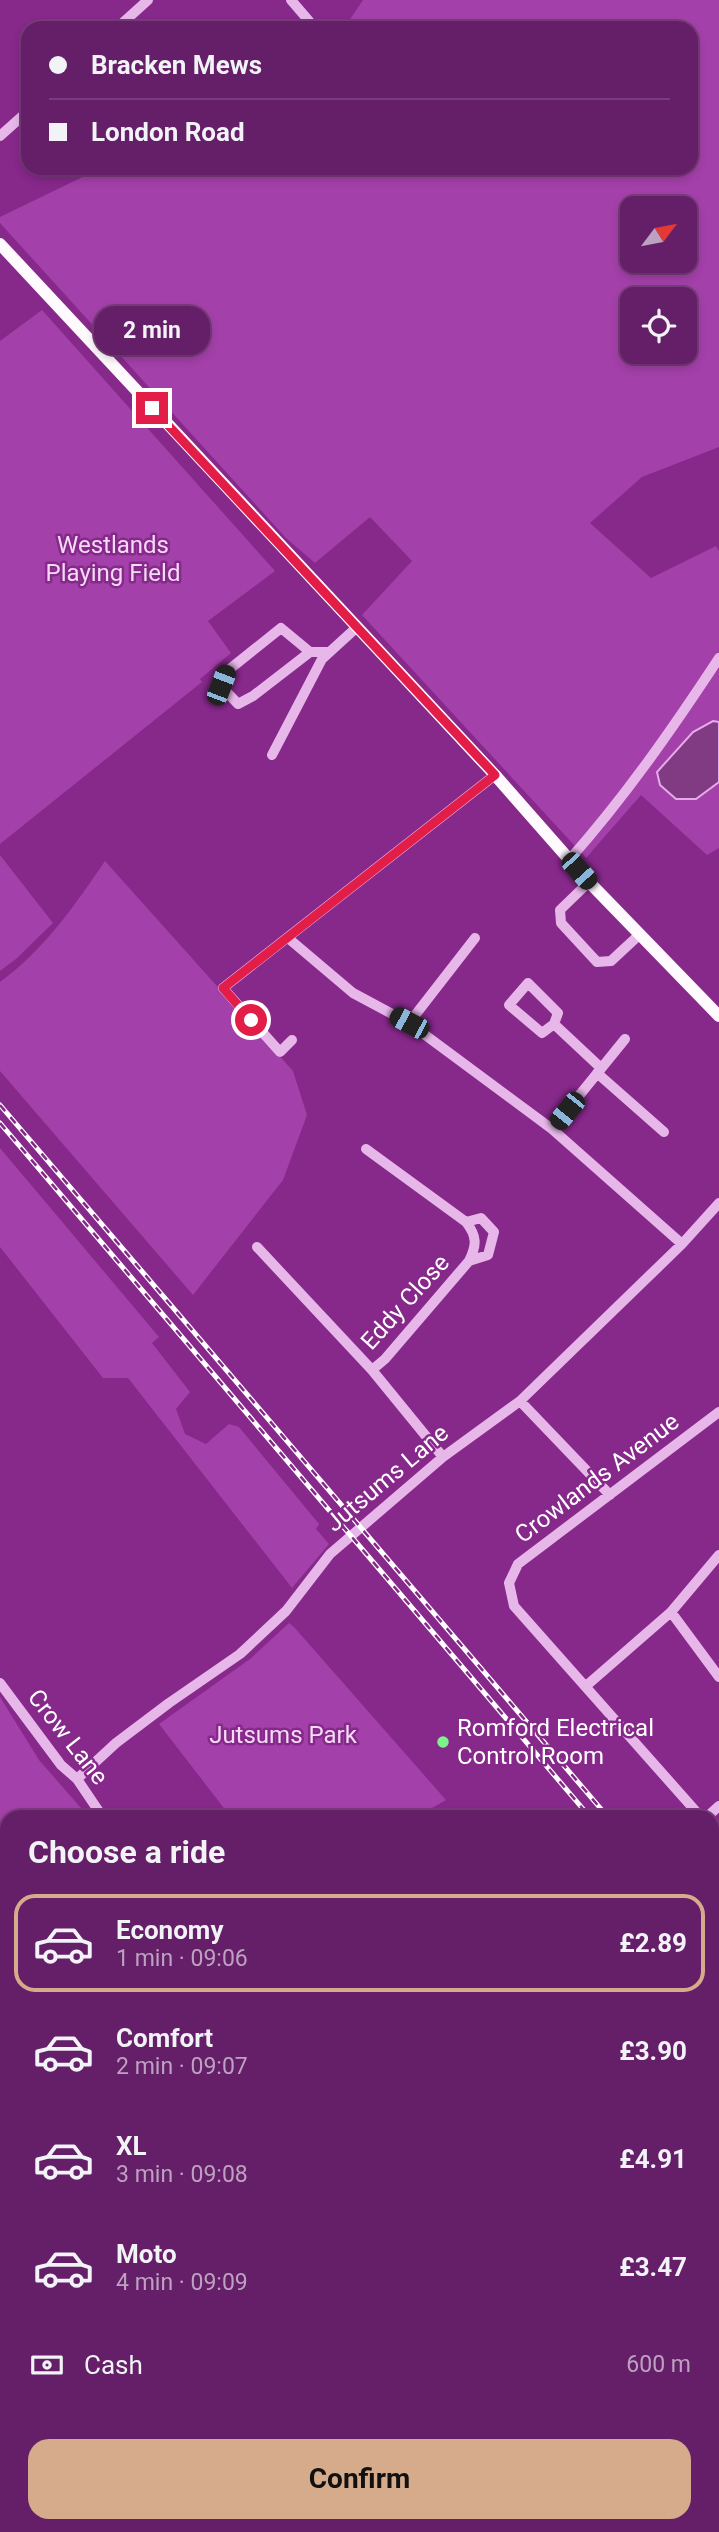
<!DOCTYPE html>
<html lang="en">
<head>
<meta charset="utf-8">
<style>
  body { margin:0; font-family:Roboto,sans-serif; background:#6d2b71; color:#f1f3f6; height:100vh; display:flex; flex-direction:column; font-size:26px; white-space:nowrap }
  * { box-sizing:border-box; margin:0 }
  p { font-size:23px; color:#bca2c0 }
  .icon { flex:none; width:38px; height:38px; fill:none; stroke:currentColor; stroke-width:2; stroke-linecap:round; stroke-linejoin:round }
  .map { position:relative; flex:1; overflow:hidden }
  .panel { position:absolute; left:0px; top:1810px; width:719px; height:723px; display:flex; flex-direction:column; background:#651e68; border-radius:21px 21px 0 0; box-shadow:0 4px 10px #0003,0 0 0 2px #793c7c }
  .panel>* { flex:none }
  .banner { position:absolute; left:21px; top:21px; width:677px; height:154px; border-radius:21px; box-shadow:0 4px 10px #0003,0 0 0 2px #793c7c; display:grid; align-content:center; height:154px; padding:0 28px; background:#651e68 }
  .needle { width:46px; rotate:58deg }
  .controls { position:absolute; left:620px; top:196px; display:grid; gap:14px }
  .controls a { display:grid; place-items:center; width:77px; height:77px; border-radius:14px; background:#651e68; box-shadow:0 4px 10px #0003,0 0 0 2px #793c7c; font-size:35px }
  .end { position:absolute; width:32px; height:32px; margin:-16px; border:9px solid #e11d48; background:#fff; box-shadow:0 0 0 4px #fff }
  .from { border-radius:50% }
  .bubble { position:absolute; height:49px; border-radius:21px; background:#651e68; box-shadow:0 4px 10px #0003,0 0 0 2px #793c7c; font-size:23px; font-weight:700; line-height:49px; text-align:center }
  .car { position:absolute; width:21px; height:42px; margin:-21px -10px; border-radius:9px; box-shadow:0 0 5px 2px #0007; background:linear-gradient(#222 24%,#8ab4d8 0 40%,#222 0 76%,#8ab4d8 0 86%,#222 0) }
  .banner b { display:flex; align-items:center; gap:24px; height:66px; font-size:26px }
  .banner b+b { border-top:2px solid #793c7c }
  .banner i { width:18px; height:18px; background:#f1f3f6 }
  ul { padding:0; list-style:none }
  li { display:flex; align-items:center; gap:21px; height:98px; margin:0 14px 10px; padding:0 14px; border:4px solid transparent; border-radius:21px }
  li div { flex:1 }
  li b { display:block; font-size:26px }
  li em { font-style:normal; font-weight:700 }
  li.active { border-color:#d6ab8b }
  li>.icon { width:63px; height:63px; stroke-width:1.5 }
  h2 { padding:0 28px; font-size:32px; line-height:84px }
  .pay { display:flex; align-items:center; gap:18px; height:77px; padding:0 28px; font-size:26px }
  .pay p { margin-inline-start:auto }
  .primary-button { display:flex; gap:14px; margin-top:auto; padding:14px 28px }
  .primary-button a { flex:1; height:80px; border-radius:21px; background:#d6ab8b; color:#111; font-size:28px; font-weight:700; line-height:80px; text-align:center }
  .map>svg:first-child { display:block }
  .green { fill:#a340a9; fill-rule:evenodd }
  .water { fill:#813b83; stroke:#e6abea; stroke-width:2 }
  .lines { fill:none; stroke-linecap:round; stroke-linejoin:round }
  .minor { stroke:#e7b7e9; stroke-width:10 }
  .major { stroke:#fefafe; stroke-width:12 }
  .rail-casing { stroke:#fff; stroke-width:5 }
  .rail { stroke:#87288b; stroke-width:2.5; stroke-dasharray:8; stroke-linecap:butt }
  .route { stroke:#e11d48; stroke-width:9 }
  .poi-dot { fill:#7df18a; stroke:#87288b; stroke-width:2.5 }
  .labels { text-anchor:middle; stroke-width:5; stroke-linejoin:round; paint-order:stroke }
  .park-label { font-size:24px; fill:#f6dbf7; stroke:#87288b }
  .street-label { font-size:24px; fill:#fff; stroke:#87288b }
  .poi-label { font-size:24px; fill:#fff; stroke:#87288b; text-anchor:start }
</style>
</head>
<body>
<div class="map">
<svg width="719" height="2532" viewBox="0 0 719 2532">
  <rect width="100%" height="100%" fill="#87288b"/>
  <path class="green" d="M363,0H719V447L642,477L590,523L651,578L716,546L719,551V848L707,855L641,795L586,858L362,615L412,561L370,517L315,563L286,538L0,223V217L101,168H691V28H344ZM632,208H684V261H632ZM632,299H684V352H632Z
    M42,310L275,571L208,621L231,653L200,679L202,682L0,844V341Z
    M0,855L53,923L16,959L0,971Z
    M105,861L293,1071L307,1115L283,1180L193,1295L0,1071V982C44,950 75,905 105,861Z
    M0,1148L159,1337L152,1343L190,1392L176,1409L185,1434L206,1444L229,1424L239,1427L319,1524L316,1529L329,1544L292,1588L128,1378H103L0,1247Z
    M289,1623L294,1627L446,1800L418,1816H230L159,1724L250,1659Z
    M0,1697L39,1760L88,1816H7V2066L0,2070Z
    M0,2071L7,2083V2430L0,2423Z
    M100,2525H631L637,2532H106Z"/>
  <path class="water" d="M713,721L719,722V782L696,799H676L660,785L657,772L693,732Z"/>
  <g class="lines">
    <path class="minor" d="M291,0L315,28
      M117,28L148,0
      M0,136L28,111
      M310,652L281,628L226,672L221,686L238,704L253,696L310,652H327
      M272,755L322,659L356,628
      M569,860C625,797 673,728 719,658
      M589,882L560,910L561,923L597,962L611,961L639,935
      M288,938L353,993L409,1023L552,1129L682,1244
      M409,1023L475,938
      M554,1024L558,1013L528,983L509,1005L542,1033L554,1024L601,1068
      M292,1040L280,1052L223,988L495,775
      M597,1073L664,1132
      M552,1129L625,1039
      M366,1149L466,1222C477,1236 477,1245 469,1261L385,1359L372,1370
      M466,1222L481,1218L494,1232L488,1255L469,1261
      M257,1247L372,1370L443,1457
      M520,1401L610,1495
      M671,1612L719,1677
      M0,1683L61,1765L77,1779L102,1816
      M586,1686L671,1612L719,1555
      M77,1779L116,1743L169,1703L240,1654L286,1611L330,1554L443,1457L520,1401L682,1244L719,1203
      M700,1816L514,1606L509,1583L518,1564L719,1412
      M708,1816L719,1806
      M712,1830L719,1838
      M712,2235L719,2230
      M712,2425L719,2435
      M712,2454L719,2448
      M0,2520L2,2524L0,2532
      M650,2525L654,2532"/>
    <path class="major" d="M0,244L495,775L589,882L719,1016"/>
    <defs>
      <path id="rail" d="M0,1105L607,1816
        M0,1123L589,1816
        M712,1935L719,1942
        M712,1953L719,1960"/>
    </defs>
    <use href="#rail" class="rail-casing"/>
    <use href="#rail" class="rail"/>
  </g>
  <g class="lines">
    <path class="route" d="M152,408L495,775L223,988L251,1020"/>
  </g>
  <circle class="poi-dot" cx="443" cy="1742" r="7"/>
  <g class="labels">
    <g class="park-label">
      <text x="113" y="553">Westlands<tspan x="113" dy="28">Playing Field</tspan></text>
      <text x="283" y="1743">Jutsums Park</text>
    </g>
    <g class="street-label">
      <text transform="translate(405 1302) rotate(-48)" y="8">Eddy Close</text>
      <text transform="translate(387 1478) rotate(-40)" y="8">Jutsums Lane</text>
      <text transform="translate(597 1478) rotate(-37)" y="8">Crowlands Avenue</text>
      <text transform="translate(68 1737) rotate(52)" y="8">Crow Lane</text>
    </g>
    <g class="poi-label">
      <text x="457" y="1736">Romford Electrical<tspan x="457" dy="28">Control Room</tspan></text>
    </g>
  </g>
</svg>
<div class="controls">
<a><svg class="needle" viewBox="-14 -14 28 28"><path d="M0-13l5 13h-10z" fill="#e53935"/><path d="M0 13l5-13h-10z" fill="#bca2c0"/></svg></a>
<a><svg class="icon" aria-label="locate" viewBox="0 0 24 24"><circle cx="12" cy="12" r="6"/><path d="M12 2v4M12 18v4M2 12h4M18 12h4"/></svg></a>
</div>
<i class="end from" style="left:251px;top:1020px"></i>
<i class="end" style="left:152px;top:408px"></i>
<div class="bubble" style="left:94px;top:306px;width:116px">2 min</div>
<i class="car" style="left:221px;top:685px;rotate:21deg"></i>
<i class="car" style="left:579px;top:871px;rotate:138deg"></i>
<i class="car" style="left:409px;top:1023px;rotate:298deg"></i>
<i class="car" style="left:567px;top:1111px;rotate:219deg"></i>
<div class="banner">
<b><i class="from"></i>Bracken Mews</b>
<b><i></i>London Road</b>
</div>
<section class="panel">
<h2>Choose a ride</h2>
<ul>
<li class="active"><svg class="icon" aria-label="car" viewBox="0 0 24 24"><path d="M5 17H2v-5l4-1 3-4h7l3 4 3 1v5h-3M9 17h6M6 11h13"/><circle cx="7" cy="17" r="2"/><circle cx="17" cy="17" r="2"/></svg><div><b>Economy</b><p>1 min · 09:06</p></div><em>£2.89</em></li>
<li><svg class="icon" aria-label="car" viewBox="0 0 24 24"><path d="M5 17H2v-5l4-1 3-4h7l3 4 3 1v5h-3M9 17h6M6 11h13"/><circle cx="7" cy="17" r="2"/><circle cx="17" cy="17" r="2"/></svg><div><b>Comfort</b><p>2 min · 09:07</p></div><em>£3.90</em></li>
<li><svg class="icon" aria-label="car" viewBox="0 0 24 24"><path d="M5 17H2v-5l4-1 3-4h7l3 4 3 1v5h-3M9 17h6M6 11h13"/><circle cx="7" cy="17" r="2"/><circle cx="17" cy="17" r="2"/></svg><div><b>XL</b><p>3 min · 09:08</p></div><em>£4.91</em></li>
<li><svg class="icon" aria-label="car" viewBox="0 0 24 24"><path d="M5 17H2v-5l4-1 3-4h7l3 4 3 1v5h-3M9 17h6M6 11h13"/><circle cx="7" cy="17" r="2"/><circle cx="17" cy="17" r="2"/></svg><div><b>Moto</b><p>4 min · 09:09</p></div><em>£3.47</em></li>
</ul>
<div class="pay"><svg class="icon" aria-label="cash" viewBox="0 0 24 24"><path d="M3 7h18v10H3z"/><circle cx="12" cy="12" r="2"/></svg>Cash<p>600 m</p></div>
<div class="primary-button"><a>Confirm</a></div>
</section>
</div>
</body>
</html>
